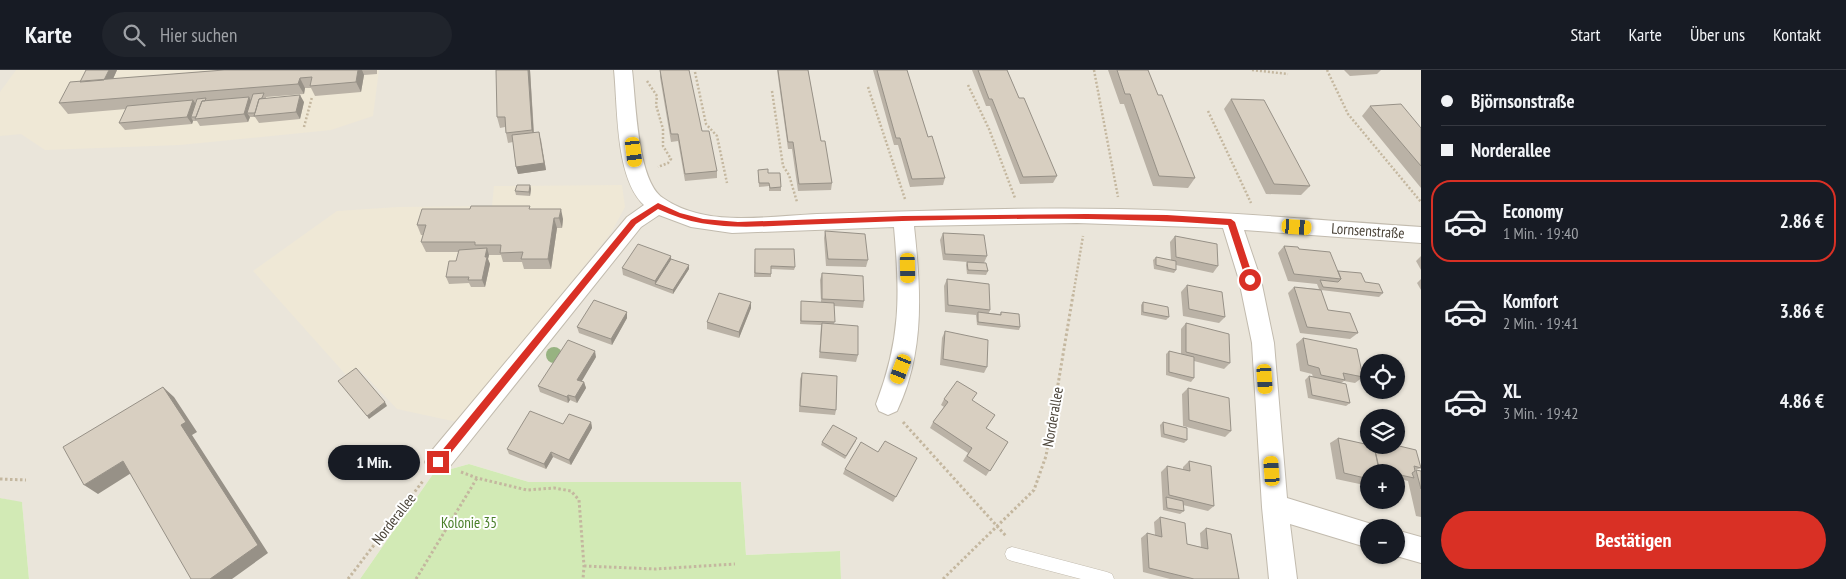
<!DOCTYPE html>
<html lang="de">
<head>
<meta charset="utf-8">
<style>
  body { margin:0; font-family:"PT Sans Narrow",sans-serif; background:#20242c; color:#f1f3f6; height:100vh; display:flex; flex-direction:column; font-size:19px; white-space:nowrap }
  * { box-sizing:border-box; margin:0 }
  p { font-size:16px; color:#9ea1a6 }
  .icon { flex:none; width:28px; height:28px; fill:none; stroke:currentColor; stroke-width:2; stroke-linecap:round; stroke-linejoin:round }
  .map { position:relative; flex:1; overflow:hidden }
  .details { display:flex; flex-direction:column; background:#171b24; width:425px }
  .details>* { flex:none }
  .guide { display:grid; align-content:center; height:110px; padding:0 20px; background:#171b24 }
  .tools { position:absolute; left:1360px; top:284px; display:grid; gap:10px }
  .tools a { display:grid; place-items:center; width:45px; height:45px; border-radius:50%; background:#171b24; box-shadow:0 1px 4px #0004; font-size:25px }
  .end { position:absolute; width:22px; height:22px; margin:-11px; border:6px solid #d93025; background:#fff; box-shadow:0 0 0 2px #fff }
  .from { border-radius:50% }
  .bubble { position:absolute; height:35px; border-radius:18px; background:#171b24; box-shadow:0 1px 4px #0004; font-size:16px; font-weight:700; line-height:35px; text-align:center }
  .car { position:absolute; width:15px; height:30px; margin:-15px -8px; border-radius:6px; box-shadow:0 0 4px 1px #0007; background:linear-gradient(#f5c518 24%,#345 0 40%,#f5c518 0 76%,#345 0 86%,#f5c518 0) }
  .guide b { display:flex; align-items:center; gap:18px; height:48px; font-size:19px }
  .guide b+b { border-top:1px solid #363941 }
  .guide i { width:12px; height:12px; background:#f1f3f6 }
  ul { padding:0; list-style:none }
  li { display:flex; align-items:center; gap:15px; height:82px; margin:0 10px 8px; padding:0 10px; border:2px solid transparent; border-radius:20px }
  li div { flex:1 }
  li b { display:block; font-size:19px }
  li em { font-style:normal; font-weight:700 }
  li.selected { border-color:#d93025 }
  li>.icon { width:45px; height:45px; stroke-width:1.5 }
  .action { display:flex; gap:10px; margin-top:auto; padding:10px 20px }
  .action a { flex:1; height:58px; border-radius:30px; background:#d93025; color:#fff; font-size:20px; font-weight:700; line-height:58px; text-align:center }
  header { display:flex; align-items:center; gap:30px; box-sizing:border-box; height:70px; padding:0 25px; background:#171b24; border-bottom:1px solid #363941 }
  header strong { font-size:24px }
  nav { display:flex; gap:28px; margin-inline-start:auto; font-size:18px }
  .search { width:350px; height:45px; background:#20242c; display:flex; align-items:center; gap:12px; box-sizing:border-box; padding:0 18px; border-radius:28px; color:#9ea1a6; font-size:19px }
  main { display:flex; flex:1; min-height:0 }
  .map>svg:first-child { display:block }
  .residential { fill:#eae5da; fill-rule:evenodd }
  .education { fill:#efe8d6 }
  .green { fill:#d2eab5 }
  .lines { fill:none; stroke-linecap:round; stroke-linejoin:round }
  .lane-casing { stroke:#c2bbae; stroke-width:1 }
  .street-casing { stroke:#c2bbae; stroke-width:2 }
  .path-far1 { stroke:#c4b79f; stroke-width:2.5; stroke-dasharray:2 2; stroke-linecap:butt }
  .path { stroke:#c4b79f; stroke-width:3; stroke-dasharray:2.5 2.5; stroke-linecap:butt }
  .lane { fill:#fff; fill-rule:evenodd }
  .street { fill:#fff; fill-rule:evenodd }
  .tree { fill:#97b381 }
  .wall { fill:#bab2a6 }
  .shaded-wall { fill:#979187 }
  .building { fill:#d8cfc1; stroke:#979187 }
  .route { fill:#d93025 }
  .labels { text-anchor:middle; stroke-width:4; stroke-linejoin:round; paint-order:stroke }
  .street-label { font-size:15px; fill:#4b4439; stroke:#fff }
  .park-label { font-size:15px; fill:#4a7f2a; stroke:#fff }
</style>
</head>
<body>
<header>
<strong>Karte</strong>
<div class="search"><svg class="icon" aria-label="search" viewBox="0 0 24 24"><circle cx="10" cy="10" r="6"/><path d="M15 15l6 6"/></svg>Hier suchen</div>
<nav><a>Start</a><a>Karte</a><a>Über uns</a><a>Kontakt</a></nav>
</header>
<main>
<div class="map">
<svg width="1421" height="509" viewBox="0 0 1421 509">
  <rect width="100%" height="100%" fill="#f6f3ec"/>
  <path class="residential" d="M0,0H1421V509H841L840,481L746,485L741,412H529L469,394L433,404L360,509H29L22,433L0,428ZM1369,292H1396V320H1369ZM1369,348H1396V375H1369ZM1369,402H1396V430H1369ZM1369,458H1396V485H1369Z"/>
  <path class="education" d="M16,0H379L373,46L331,60L180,75L45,80L21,64L0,66V22Z
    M622,115L625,137L611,163L457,352L397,339L359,299L347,306L253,201L337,141L398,137L492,136L494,116Z"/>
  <path class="green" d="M469,394L529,412H741L746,485L840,481L841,509H360L433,404Z
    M0,428L22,432L29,509H0Z"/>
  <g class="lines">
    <defs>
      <path id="lane" d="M1012,477L1107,502L1112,504L1114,509H1081L1012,491L1007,489L1005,484L1007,479Z"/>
      <path id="street" d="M614,0H632C636,31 637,111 663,128C706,158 767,146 817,144C918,141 1018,137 1119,139C1220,141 1320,150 1421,157V173L1244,160L1261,210L1274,273L1287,428L1378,456L1379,458H1369V478L1290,454L1297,509H1269L1262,437L1252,273L1239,210L1223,158L1077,153L914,156C921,220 925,282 897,341L888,345L879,341L876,334C901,269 900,225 894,157L732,163L691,157L659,145L641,157L447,400L438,404L429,400L425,392L429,384L627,147L644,135C615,108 618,37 614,0Z
        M1396,460L1421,467V493L1393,485H1396Z"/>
    </defs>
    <use href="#lane" class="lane-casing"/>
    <use href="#street" class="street-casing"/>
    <path class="path-far1" d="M1094,0L1118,127
      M1252,0L1288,4
      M1327,0L1348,44L1421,132
      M695,2L706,54L717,66L727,113
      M647,11L657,26L656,35L663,59V76L671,89L668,93L658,97
      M968,15L989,59L1015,128
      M868,17L905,129
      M772,21L783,96L789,105L797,132
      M1208,41L1251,133
      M304,57L312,27
      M1073,226L1083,166"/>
    <path class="path" d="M903,352L1006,466
      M461,402L477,408L527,420L554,418L571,421L579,430L584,496L583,509
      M0,409L26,410
      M584,496L655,499L735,494
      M348,509L423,411
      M416,509L477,408
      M943,509L1034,420L1046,386L1073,225"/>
    <use href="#lane" class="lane"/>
    <use href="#street" class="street"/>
  </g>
  <circle class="tree" cx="554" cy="285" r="8"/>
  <path class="wall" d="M86,0H117L113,9L224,0H377V4L364,5L361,22L315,26L311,18H305L304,24L266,27V28L304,32L300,49L259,53L255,47H250L248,52L200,56L197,51H193L192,54L125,60L119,53L126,39L68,44L59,33L80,12Z
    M530,0L534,62L541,69L546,100L518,104L516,97L513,72L508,73L506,63L505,57L500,58L497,47Z
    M660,0L702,61L717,101V108L685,111L678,71L671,72L660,7Z
    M777,0H808L821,71L832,113L831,120L798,121L792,79H788Z
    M873,0H907L928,67L945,108L943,115L910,117L898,75H894Z
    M972,0H1007L1019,28L1057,106L1053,113L1020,114L990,36H986Z
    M1108,0H1148L1158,25L1195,108L1188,118L1153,116L1124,34H1120Z
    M1344,0H1381L1377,4L1350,6Z
    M1231,29L1310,116L1301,125L1266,124L1224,39Z
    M1370,36L1421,58V118L1362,46Z
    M758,100L768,103L781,117V121H769V116L759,117Z
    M530,115L531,119L530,126L516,125L515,121Z
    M531,139L563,149L562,158H557L551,199H524L522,192H503L501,185H489L488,189L490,194L485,217H471L469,213L449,214L446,207L456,191L459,182H426L421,172L423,165H421L417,155Z
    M825,161L868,190L866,197L826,196L824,168Z
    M943,163L987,186L984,193L988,201L986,205L967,204L966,195L967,192L943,190L940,170Z
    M1175,166L1218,196L1213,203L1176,195V200L1174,203L1154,199L1153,190L1156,187L1171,190L1170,172Z
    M1284,176L1299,179L1338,201L1365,212L1383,223L1379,227L1321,220L1328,240L1358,263L1350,269L1300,263L1288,223L1294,217L1319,219L1317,214L1288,211L1278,183Z
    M755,179L795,197L794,200L771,199V207H754Z
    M671,186V189L689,199L673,224L623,205L622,198Z
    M1421,186V200L1416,191Z
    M822,203L864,231L863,238L834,236V254L858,285L856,292L819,288L821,255L800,254L801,231L821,232L820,210Z
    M947,209L990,240L989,243L1000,244L1001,242L1020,257L1019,260L977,255L976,245L945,242L944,216Z
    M1421,209V220L1417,213Z
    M1187,215L1225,247L1219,253L1183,246L1181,222Z
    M751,232V238L739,268L707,259V252Z
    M1143,232L1169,247L1166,250L1141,245V235Z
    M627,242V248L612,275L579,263L577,257Z
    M1186,253L1230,293L1224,299L1194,291V308L1191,312L1166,305V284L1169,281L1181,284V259Z
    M945,261L987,297L984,303L940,295L942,268Z
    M1303,268L1363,307L1355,313L1344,311L1341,313L1350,333L1346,336L1308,328L1305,310L1309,306L1313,307L1312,304L1300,301L1296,274Z
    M596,287L581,311L584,312L586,318L577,333L570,330L568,333L540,322L538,316Z
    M802,303L836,340L835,345L799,342L800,309Z
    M1188,318L1231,361L1225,367L1183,356L1182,324Z
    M944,329L972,331L995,345L986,359L1008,372L986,406L963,391L968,383L930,358L933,352L944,337L941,335Z
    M591,352L592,358L571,395L553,387L546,399L509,384L507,379L563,354Z
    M1163,352L1187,370L1184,373L1161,367L1160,355Z
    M1338,368L1379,378V375H1395L1421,398L1415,400L1421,401V447L1416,446L1408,411L1396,408V402H1369V416L1336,409L1330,373Z
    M856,371L845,389L821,375L822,372Z
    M917,388L893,432L843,404L845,399Z
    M1189,391L1214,436L1208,441L1183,435L1184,441L1180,444L1163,440L1161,402L1167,396L1183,400V397Z
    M1160,447L1187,474L1201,477L1200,463L1206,458L1239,509H1170L1143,502L1141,468L1147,463L1155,465L1154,452Z"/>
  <path class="shaded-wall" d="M109,0H117L108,20L102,13Z
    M358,0H362L364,5L361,22L356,12Z
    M528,0H530L534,70L532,60Z
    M300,8L305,18L304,24L298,14Z
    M300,25L304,32L300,49L296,42Z
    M249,27L253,35L247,43L250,47L248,52L244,44Z
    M193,30L198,37L191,47L193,51L192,54L187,47Z
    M539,62L546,100L518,104L516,97Z
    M530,115L531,119L530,126L529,122Z
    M561,139L563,149L562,158L559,148Z
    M554,148L557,158L551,199L548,189Z
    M487,178L489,185L488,189L490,194L485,217L482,210L485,187Z
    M671,186V193L655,214V211Z
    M689,195V199L673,224V220Z
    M751,232V238L739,268V262Z
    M627,242V248L612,275L611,269Z
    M595,281L596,287L579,316L577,310Z
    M584,312L586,318L577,333L575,327Z
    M163,317L174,327L197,362L192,365L268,483L232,509H210L181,355Z
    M568,325L570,330L568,333L567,327Z
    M385,332L387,336L369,349L367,346Z
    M591,352L592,358L571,395L569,390Z
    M551,382L553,387L546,399L544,394Z
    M123,391L136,400L98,424L84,415Z"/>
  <path class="building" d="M86,0H109L104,10L80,12Z
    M224,0H358L356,12L310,16L312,7L300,8L298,14L59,33L70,12Z
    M496,0H528L532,60L506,63L505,47H497Z
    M660,0H689L702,61H709L717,101L685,104L678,64H671Z
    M778,0H808L821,71H825L832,113L799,114L793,72H788Z
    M877,0H907L928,67L932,66L945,108L912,109L900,68H896Z
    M978,0H1007L1019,28H1024L1057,106L1023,107L992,29H989Z
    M1117,0H1148L1158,25H1162L1195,108L1159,106L1130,24H1125Z
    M264,23L262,28L259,29L255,43H247L253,24Z
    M300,25L296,42L254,46L259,29Z
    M249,27L244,44L195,49L202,31Z
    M206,28L205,31H202L196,47H191L197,29Z
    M1231,29L1264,30L1310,116L1274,114Z
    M193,30L187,47L119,53L127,36Z
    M1401,34L1421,58V96L1370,36Z
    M539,62L544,93L516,97L512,65Z
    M768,99V103H780L781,117L770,118L769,113H759L758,100Z
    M517,115H530L529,122L515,121Z
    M471,136H530L529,139H561L559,148H554L548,189H521L523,182L500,183L501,175H475V172H421L426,155H417L422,139H470Z
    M825,161L865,164L868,190L828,189Z
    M943,163L984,165L987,186L945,184Z
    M1175,166L1217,174L1218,196L1176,187Z
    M638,174L671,186L655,211L622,198Z
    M1284,176L1298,177L1299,179L1330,182L1341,209L1294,204Z
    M487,178L485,187H487L482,210H468L469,207H446L449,191H456L459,180Z
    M755,179H794L795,197L771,196V204L755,203Z
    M1156,187L1176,191V200L1156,195Z
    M671,189L689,195L673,220L655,214Z
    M967,192L986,193L988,201L968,200Z
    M1338,201L1361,203L1365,212L1379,214L1383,223L1323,217L1320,210L1338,212L1341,209Z
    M822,203L863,206L864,231L822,229Z
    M947,209L989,214L990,240L948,235Z
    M1187,215L1222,222L1225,247L1189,239Z
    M1294,217L1321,220L1328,240L1350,243L1358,263L1307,257Z
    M719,223L751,232L739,262L707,252Z
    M594,230L627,242L611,269L577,257Z
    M801,231L834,233L835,252L801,251Z
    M1143,232L1168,237L1169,247L1143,242Z
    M978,242L1001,245V242L1019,244L1020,257L978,252Z
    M822,253L858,256V285L820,282Z
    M1186,253L1229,264L1230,293L1186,282Z
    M945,261L988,270L987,297L943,289Z
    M1303,268L1357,279L1363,307L1343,303L1345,310L1321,305L1319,298L1308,295Z
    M568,270L595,281L577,310L584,312L575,327L568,325L567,327L538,316Z
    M1169,281L1194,287V308L1169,302Z
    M356,298L385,332L367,346L338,311Z
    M802,303L837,306L836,340L800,336Z
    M1309,306L1346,314L1350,333L1312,325Z
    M957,311L977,323L972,330L995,345L986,358L1008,372L990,401L967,386L972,378L933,352L948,332L944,329Z
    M163,317L186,352L181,355L258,475L210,509H191L123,391L84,415L63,377Z
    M1188,318L1229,328L1231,361L1189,350Z
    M530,341L563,354L569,344L591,352L569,390L551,382L544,394L507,379Z
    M1163,352L1187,358V370L1164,364Z
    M833,355L857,368L846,386L822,372Z
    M1338,368L1374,376L1380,402H1369V409L1344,403Z
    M885,371L917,388L896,427L845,399L861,372L878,382Z
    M1384,375H1395L1416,380L1421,398L1414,396L1415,401L1412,403L1414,408L1396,404V402H1390L1379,400L1374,376L1385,379Z
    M1189,391L1211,396L1214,436L1169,425L1167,396L1190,401Z
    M1416,400L1421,401V419Z
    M1166,427L1183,431L1184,441L1167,438Z
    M1160,447L1185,453L1187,474L1208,479L1206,458L1231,464L1239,509H1194L1149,498L1147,463L1162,467Z"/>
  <path class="route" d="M658,133L680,143L703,149L738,152L903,146L1086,144L1167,145L1231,149L1235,152L1254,210L1250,213L1246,210L1228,155C1120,147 1011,148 902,151C866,152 831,154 796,155C746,157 704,161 658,139L636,154L441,395H435V389L631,150Z"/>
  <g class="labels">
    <g class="street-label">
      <text transform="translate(1368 161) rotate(4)" y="5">Lornsenstraße</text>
      <text transform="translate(1053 347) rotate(-80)" y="5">Norderallee</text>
      <text transform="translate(394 449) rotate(-52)" y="5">Norderallee</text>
    </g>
    <g class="park-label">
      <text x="469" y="458">Kolonie 35</text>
    </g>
  </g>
</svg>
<div class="tools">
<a><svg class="icon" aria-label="locate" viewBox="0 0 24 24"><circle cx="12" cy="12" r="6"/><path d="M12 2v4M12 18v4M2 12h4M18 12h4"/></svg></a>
<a><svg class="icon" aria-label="layers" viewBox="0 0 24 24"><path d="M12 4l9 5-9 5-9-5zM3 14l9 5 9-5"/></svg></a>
<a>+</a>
<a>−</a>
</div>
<i class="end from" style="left:1250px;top:210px"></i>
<i class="end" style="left:438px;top:392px"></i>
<div class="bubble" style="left:328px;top:375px;width:92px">1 Min.</div>
<i class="car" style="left:634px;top:82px;rotate:173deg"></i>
<i class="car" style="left:1297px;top:157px;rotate:94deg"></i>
<i class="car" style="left:908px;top:198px;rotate:179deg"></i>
<i class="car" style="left:901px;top:299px;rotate:201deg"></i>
<i class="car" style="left:1265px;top:309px;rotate:176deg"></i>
<i class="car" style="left:1272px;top:401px;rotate:356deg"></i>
</div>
<section class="details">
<div class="guide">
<b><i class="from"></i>Björnsonstraße</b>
<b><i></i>Norderallee</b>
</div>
<ul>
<li class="selected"><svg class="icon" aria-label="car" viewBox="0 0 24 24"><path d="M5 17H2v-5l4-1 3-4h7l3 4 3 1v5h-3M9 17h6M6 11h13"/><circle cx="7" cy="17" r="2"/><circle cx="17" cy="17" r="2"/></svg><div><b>Economy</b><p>1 Min. · 19:40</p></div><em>2.86 €</em></li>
<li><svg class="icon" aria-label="car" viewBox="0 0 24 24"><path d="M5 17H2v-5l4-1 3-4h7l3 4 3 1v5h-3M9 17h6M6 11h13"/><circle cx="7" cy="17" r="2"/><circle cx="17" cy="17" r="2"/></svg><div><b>Komfort</b><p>2 Min. · 19:41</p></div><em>3.86 €</em></li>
<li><svg class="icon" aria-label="car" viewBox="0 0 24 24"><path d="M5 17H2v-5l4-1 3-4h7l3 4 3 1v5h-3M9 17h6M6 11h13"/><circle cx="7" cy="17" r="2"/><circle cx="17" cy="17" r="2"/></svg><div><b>XL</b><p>3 Min. · 19:42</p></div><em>4.86 €</em></li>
</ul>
<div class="action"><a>Bestätigen</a></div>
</section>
</main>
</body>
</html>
